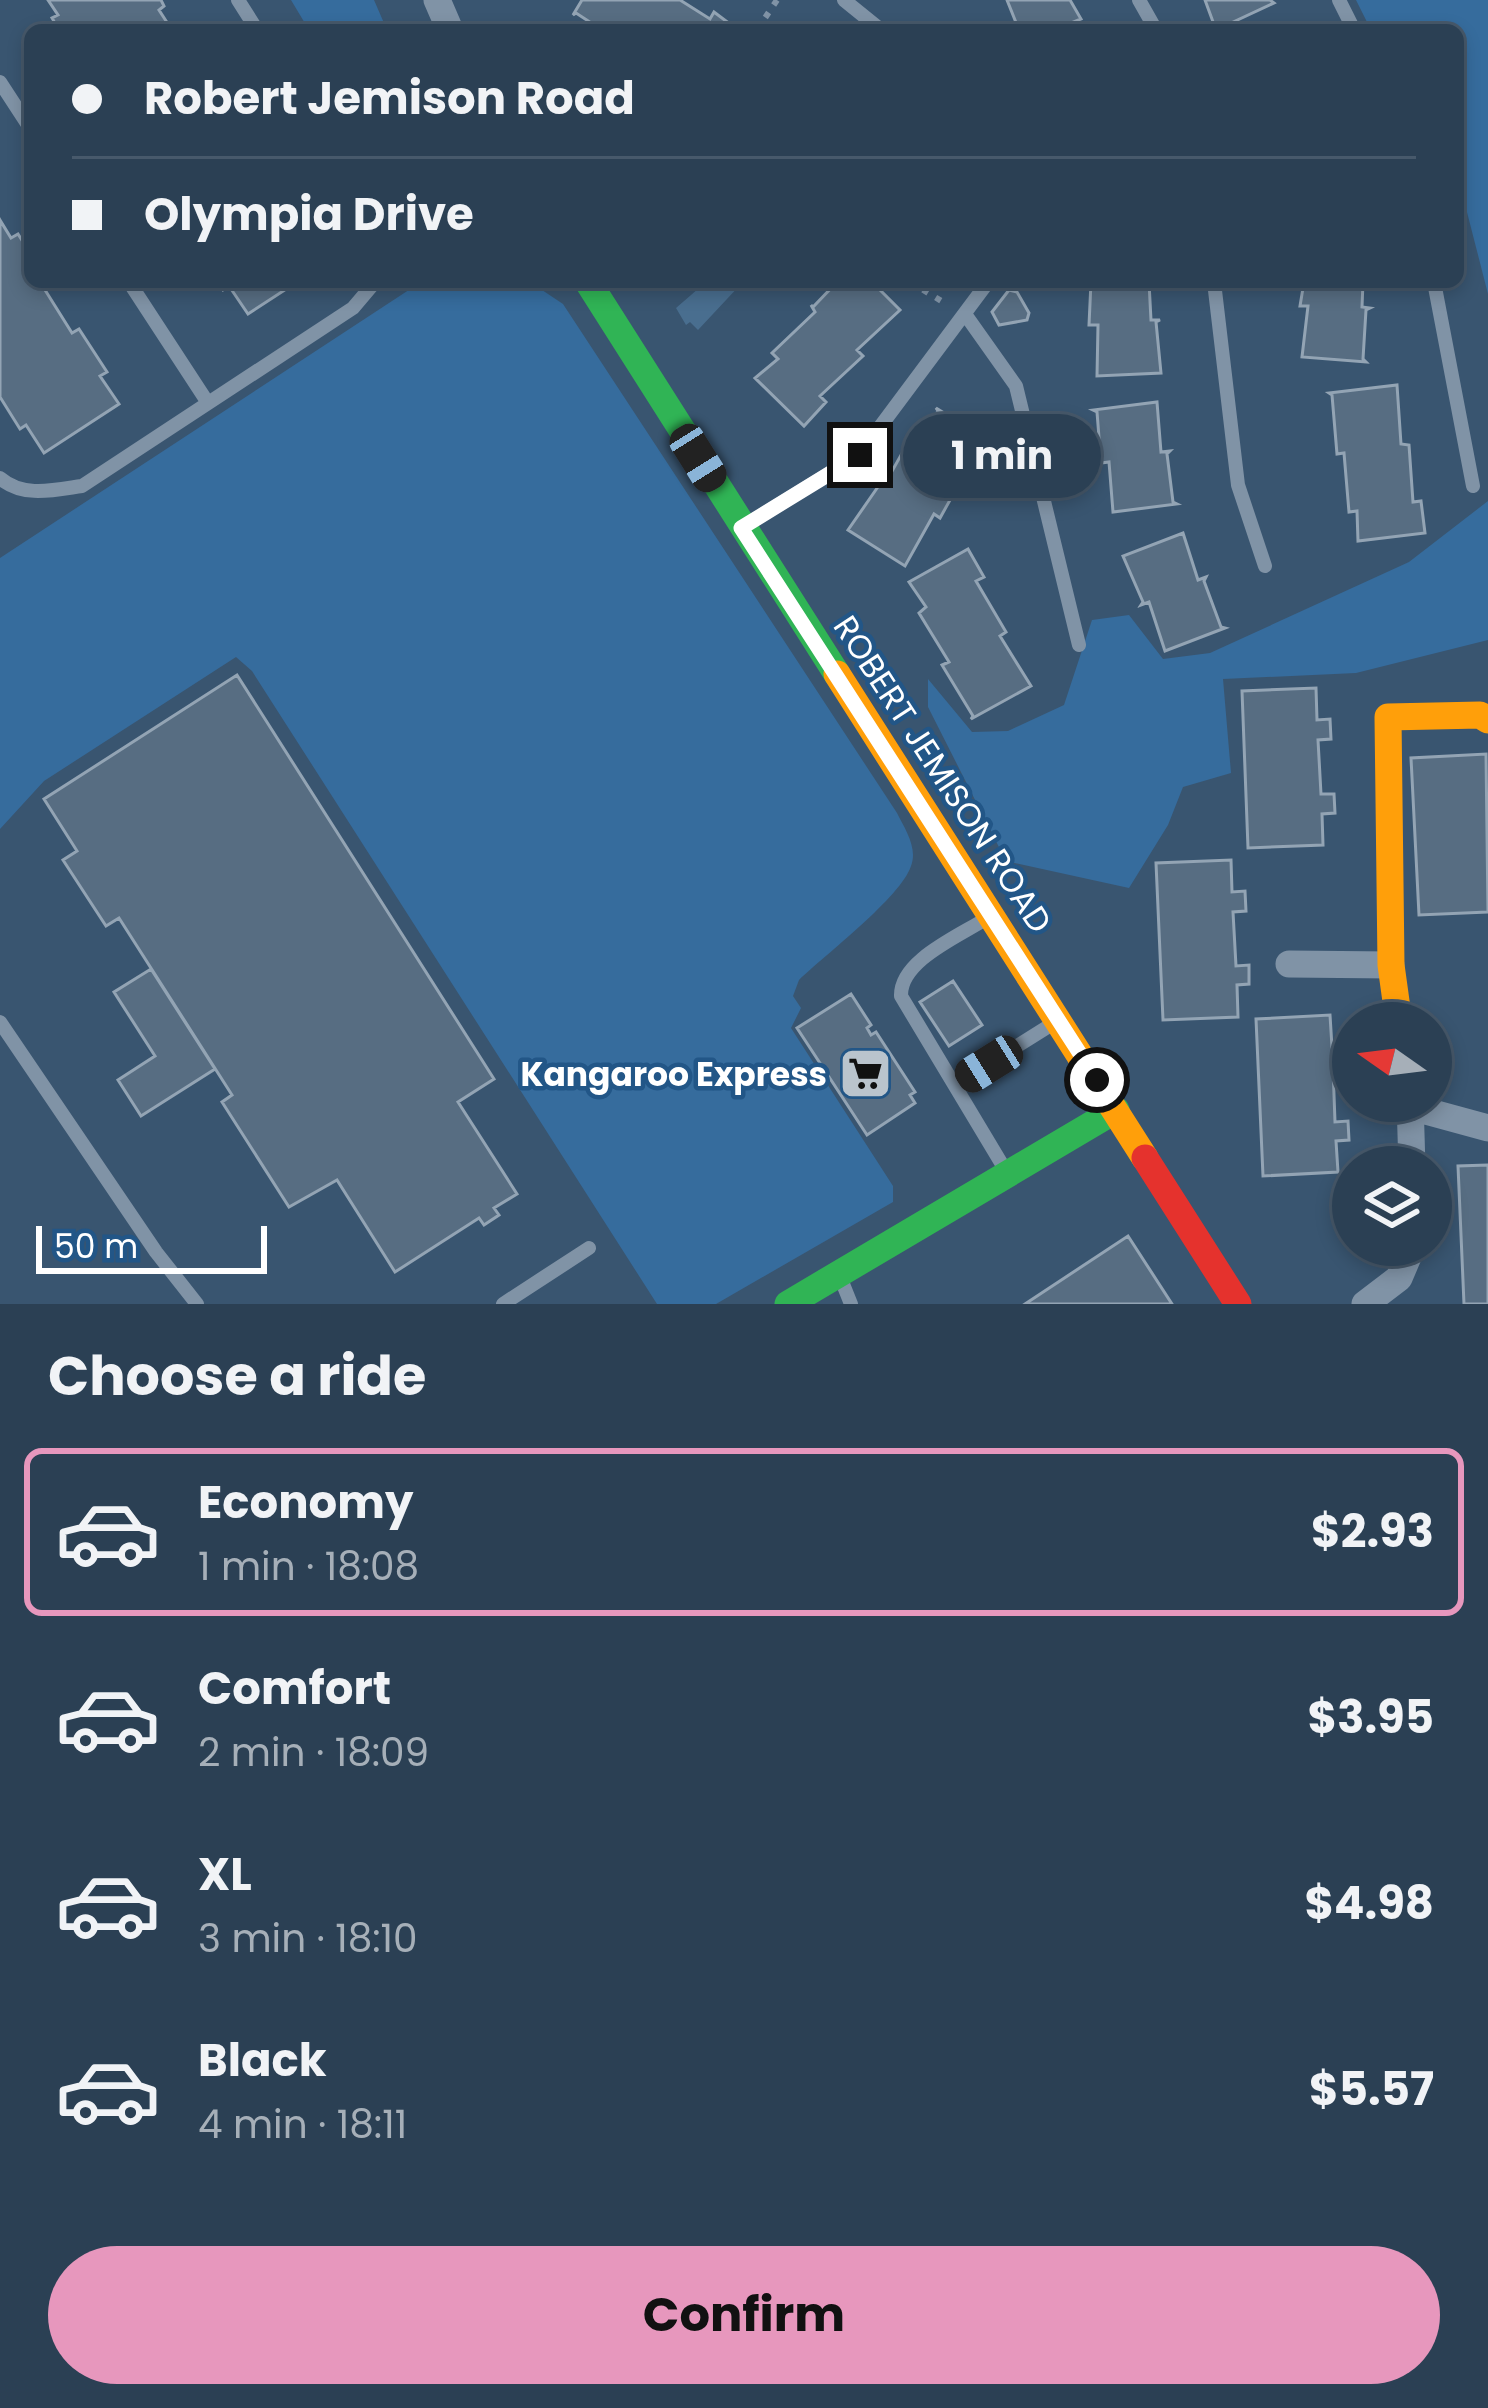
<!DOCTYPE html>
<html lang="en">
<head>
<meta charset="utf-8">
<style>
  body { margin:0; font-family:Poppins,sans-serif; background:#33475a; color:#f1f3f6; height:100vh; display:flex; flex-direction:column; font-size:45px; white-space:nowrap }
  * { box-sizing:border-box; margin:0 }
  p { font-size:39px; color:#a6afb8 }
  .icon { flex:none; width:66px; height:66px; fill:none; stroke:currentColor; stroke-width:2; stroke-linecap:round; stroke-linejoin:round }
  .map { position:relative; height:1304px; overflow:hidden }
  .drawer { display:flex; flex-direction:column; background:#2b4054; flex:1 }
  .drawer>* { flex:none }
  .top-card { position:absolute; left:24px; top:24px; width:1440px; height:264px; border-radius:18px; box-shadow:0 6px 18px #0003,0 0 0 3px #47596b; display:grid; align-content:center; height:264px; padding:0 48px; background:#2b4054 }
  .needle { width:78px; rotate:284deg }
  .fabs { position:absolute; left:1332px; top:1002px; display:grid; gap:24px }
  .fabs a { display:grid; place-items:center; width:120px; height:120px; border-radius:50%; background:#2b4054; box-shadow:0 6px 18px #0003,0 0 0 3px #47596b; font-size:60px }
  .scale { position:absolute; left:36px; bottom:30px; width:231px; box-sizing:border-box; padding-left:12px; border:6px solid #fff; border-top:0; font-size:33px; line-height:42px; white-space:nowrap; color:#fff; -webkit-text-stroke:9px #225687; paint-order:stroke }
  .end { position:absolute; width:54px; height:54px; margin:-27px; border:15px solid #fff; background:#111; box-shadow:0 0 0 6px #111 }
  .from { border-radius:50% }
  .bubble { position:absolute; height:84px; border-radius:42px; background:#2b4054; box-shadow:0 6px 18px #0003,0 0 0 3px #47596b; font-size:39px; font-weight:700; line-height:84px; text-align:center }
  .car { position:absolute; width:36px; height:72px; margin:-36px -18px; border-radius:15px; box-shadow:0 0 9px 3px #0007; background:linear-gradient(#222 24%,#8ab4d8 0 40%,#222 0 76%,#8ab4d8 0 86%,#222 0) }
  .top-card b { display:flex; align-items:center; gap:42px; height:114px; font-size:45px }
  .top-card b+b { border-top:3px solid #47596b }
  .top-card i { width:30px; height:30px; background:#f1f3f6 }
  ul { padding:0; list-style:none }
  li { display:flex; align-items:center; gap:36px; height:168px; margin:0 24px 18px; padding:0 24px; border:6px solid transparent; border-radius:18px }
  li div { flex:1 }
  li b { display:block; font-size:45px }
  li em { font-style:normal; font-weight:700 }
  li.on { border-color:#e797bd }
  li>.icon { width:108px; height:108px; stroke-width:1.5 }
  h2 { padding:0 48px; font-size:54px; line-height:144px }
  .action { display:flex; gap:24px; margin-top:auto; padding:24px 48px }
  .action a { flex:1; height:138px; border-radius:72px; background:#e797bd; color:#111; font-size:48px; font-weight:700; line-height:138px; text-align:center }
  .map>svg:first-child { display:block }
  .green { fill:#366c9d }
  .water { fill:#496e8f }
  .building { fill:#576d82; stroke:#93a4b4; stroke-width:3 }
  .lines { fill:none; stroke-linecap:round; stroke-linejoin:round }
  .path { stroke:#8093a6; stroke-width:6; stroke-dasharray:6 9; stroke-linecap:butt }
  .lane { stroke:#8093a6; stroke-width:14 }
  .street { stroke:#8093a6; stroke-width:27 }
  .fast { stroke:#30b455; stroke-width:27 }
  .slow { stroke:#ff9f0a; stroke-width:27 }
  .jam { stroke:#e5322d; stroke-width:27 }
  .route { stroke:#fff; stroke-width:15 }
  .labels { text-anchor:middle; stroke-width:9; stroke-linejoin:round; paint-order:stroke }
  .street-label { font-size:33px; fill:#fff; stroke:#225687 }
  .poi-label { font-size:33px; font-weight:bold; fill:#fff; stroke:#225687; text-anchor:end }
</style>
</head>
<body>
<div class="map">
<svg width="1488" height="1304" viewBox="0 0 1488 1304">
  <rect width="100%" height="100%" fill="#395570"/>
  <path class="green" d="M291,0H374L387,30H309Z
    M1356,0H1488V294L1458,177V30H1371Z
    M421,282H530L563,304L897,813C905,829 918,848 911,866C901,897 825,955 799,980L793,996L801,1008L791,1028L893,1186V1202L716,1304H657L252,671L236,657L44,781L0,829V558Z
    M1488,501V640L1356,673L1223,679L1231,773L1183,787L1168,825L1129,888L1006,861L928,707V679L972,732L1008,731L1064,705L1092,620L1129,615L1163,659L1210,653L1409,562Z"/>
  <path class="water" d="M706,282L741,284L698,330L690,322L686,325L676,308Z"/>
  <path class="building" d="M48,0H161L164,6L159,10L170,27L59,30L52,18L58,15Z
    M582,0H680L710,19L714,12L738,30H602L576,13L573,15Z
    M1007,0H1070L1081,19L1054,30H1019Z
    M1205,0H1270L1274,3L1216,30Z
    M0,220L11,238L18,234L30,253V282H40L72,333L79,329L107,372L100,376L119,404L44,453L26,425L20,429L0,397Z
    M218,282H297L248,314L229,286L223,290Z
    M837,282H872L900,310L857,350L863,356L820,396L826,402L804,426L755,378L778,359L772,353L815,312L811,305L813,307Z
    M1091,282H1149L1151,320H1160L1156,322L1161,373L1097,376L1098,325H1089Z
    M1304,282H1363L1362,307L1370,308L1366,310L1363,359L1366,362L1302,357L1308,306H1300Z
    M1009,290L1017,292L1029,313L1027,320L999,325L992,312Z
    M1397,385L1401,444L1409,445L1413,502L1421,501L1425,533L1358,541L1357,511L1349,512L1344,453L1337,454L1332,395L1329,393Z
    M1157,402L1161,452L1170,451L1167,454L1173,502L1177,504L1113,512L1109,462L1101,463L1097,412L1093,410Z
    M936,408L994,444L977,471L969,466L940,518L934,514L905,566L848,530L882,481L880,477L886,482L915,430L923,435L938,411Z
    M1183,533L1198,580L1206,577L1204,581L1221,627L1225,628L1165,651L1149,602L1141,605L1143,602L1123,556Z
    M968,549L984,577L976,581L1006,632L1000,636L1031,686L971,719L973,716L942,665L949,662L919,613L926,607L909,582Z
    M237,675L494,1079L458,1102L517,1194L494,1208L499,1215L484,1225L479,1218L395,1272L337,1180L289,1207L222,1102L232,1095L119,918L106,926L63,860L77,851L44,799Z
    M1316,688L1317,720L1330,719L1331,739L1318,740L1321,794H1334L1335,813L1322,814L1323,845L1248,848L1242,691Z
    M1486,754L1488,912L1419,915L1411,758Z
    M1231,860L1232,892L1245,891L1246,911L1233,912L1236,966L1249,965V984L1237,985L1238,1017L1163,1020L1156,863Z
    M151,969L215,1069L141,1116L118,1080L155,1056L114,992Z
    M953,981L982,1025L949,1046L920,1002Z
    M851,994L871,1025L867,1028L871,1035L876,1032L915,1092L910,1095L915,1103L867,1135L797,1028Z
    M1330,1015L1332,1047H1345L1346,1067H1333L1335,1122L1348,1121L1349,1140L1336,1141L1338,1172L1263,1176L1256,1019Z
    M1488,1165V1304H1464L1458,1166Z
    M1128,1236L1172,1304H1025Z"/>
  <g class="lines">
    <path class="path" d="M757,30L777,0
      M910,282L948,305"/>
    <path class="lane" d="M238,0L257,30
      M844,0L881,30
      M1139,0L1156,30
      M1339,0L1354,30
      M0,82L30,128
      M129,282L208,403
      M1214,282L1238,485L1265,566
      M1434,282L1473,486
      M965,314L1016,386L1079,645
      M0,478C23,498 54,490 82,486L353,308L375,282
      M746,525L859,455L988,282
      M987,918C960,936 900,960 901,996L1006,1171
      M0,1022L156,1252L197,1304
      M955,1085L1057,1021
      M841,1279L851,1304
      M503,1304L589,1248"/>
    <path class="street" d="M437,0L450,30
      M1289,964L1391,965
      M1410,1101L1412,1167
      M1411,1107L1488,1128
      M1365,1304L1399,1278L1413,1245"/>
    <path class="fast" d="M588,282L837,674
      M788,1304L1116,1110"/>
    <path class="slow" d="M837,674L1145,1158
      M1399,1023L1391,965L1388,717L1480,715L1488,720"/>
    <path class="jam" d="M1145,1158L1238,1304"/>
  </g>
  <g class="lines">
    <path class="route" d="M860,455L741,528L1097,1080"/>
  </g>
  <defs>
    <symbol id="supermarket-square" viewBox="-11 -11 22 22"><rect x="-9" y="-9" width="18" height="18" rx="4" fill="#bac4cd" stroke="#225687"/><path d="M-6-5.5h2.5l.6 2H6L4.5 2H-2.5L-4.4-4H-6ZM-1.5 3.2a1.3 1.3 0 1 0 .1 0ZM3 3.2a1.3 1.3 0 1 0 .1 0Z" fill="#111"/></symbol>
  </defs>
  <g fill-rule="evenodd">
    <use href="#supermarket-square" x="836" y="1044" width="59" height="59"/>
  </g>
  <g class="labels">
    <g class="street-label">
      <text transform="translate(943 774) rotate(57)" y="12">ROBERT JEMISON ROAD</text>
    </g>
    <g class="poi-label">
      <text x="827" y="1086">Kangaroo Express</text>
    </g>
  </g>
</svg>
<div class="fabs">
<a><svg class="needle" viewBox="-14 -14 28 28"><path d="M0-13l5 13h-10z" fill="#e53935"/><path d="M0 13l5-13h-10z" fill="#a6afb8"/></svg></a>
<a><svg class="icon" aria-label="layers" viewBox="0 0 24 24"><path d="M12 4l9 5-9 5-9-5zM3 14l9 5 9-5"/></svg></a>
</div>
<div class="scale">50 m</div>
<i class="end from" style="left:1097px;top:1080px"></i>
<i class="end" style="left:860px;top:455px"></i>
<div class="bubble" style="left:903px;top:414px;width:198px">1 min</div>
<i class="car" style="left:698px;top:458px;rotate:148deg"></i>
<i class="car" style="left:989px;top:1064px;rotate:238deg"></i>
<div class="top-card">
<b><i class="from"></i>Robert Jemison Road</b>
<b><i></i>Olympia Drive</b>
</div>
</div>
<section class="drawer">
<h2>Choose a ride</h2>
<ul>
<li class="on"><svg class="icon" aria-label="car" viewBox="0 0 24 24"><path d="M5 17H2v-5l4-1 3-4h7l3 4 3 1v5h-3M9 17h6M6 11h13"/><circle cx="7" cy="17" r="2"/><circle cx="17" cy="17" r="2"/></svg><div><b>Economy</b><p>1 min · 18:08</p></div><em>$2.93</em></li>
<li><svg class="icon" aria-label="car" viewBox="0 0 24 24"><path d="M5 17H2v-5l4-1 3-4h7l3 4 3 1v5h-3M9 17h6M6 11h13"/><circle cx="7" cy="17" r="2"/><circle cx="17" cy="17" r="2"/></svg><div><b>Comfort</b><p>2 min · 18:09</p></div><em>$3.95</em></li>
<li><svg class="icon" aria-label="car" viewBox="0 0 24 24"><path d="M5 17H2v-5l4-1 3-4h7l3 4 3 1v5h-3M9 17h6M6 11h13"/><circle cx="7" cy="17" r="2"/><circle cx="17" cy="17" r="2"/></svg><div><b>XL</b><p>3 min · 18:10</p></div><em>$4.98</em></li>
<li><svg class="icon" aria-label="car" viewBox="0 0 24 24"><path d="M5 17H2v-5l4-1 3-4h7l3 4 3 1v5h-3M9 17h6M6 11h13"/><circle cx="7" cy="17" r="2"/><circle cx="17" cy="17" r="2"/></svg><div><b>Black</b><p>4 min · 18:11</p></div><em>$5.57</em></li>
</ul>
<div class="action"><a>Confirm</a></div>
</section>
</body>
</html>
